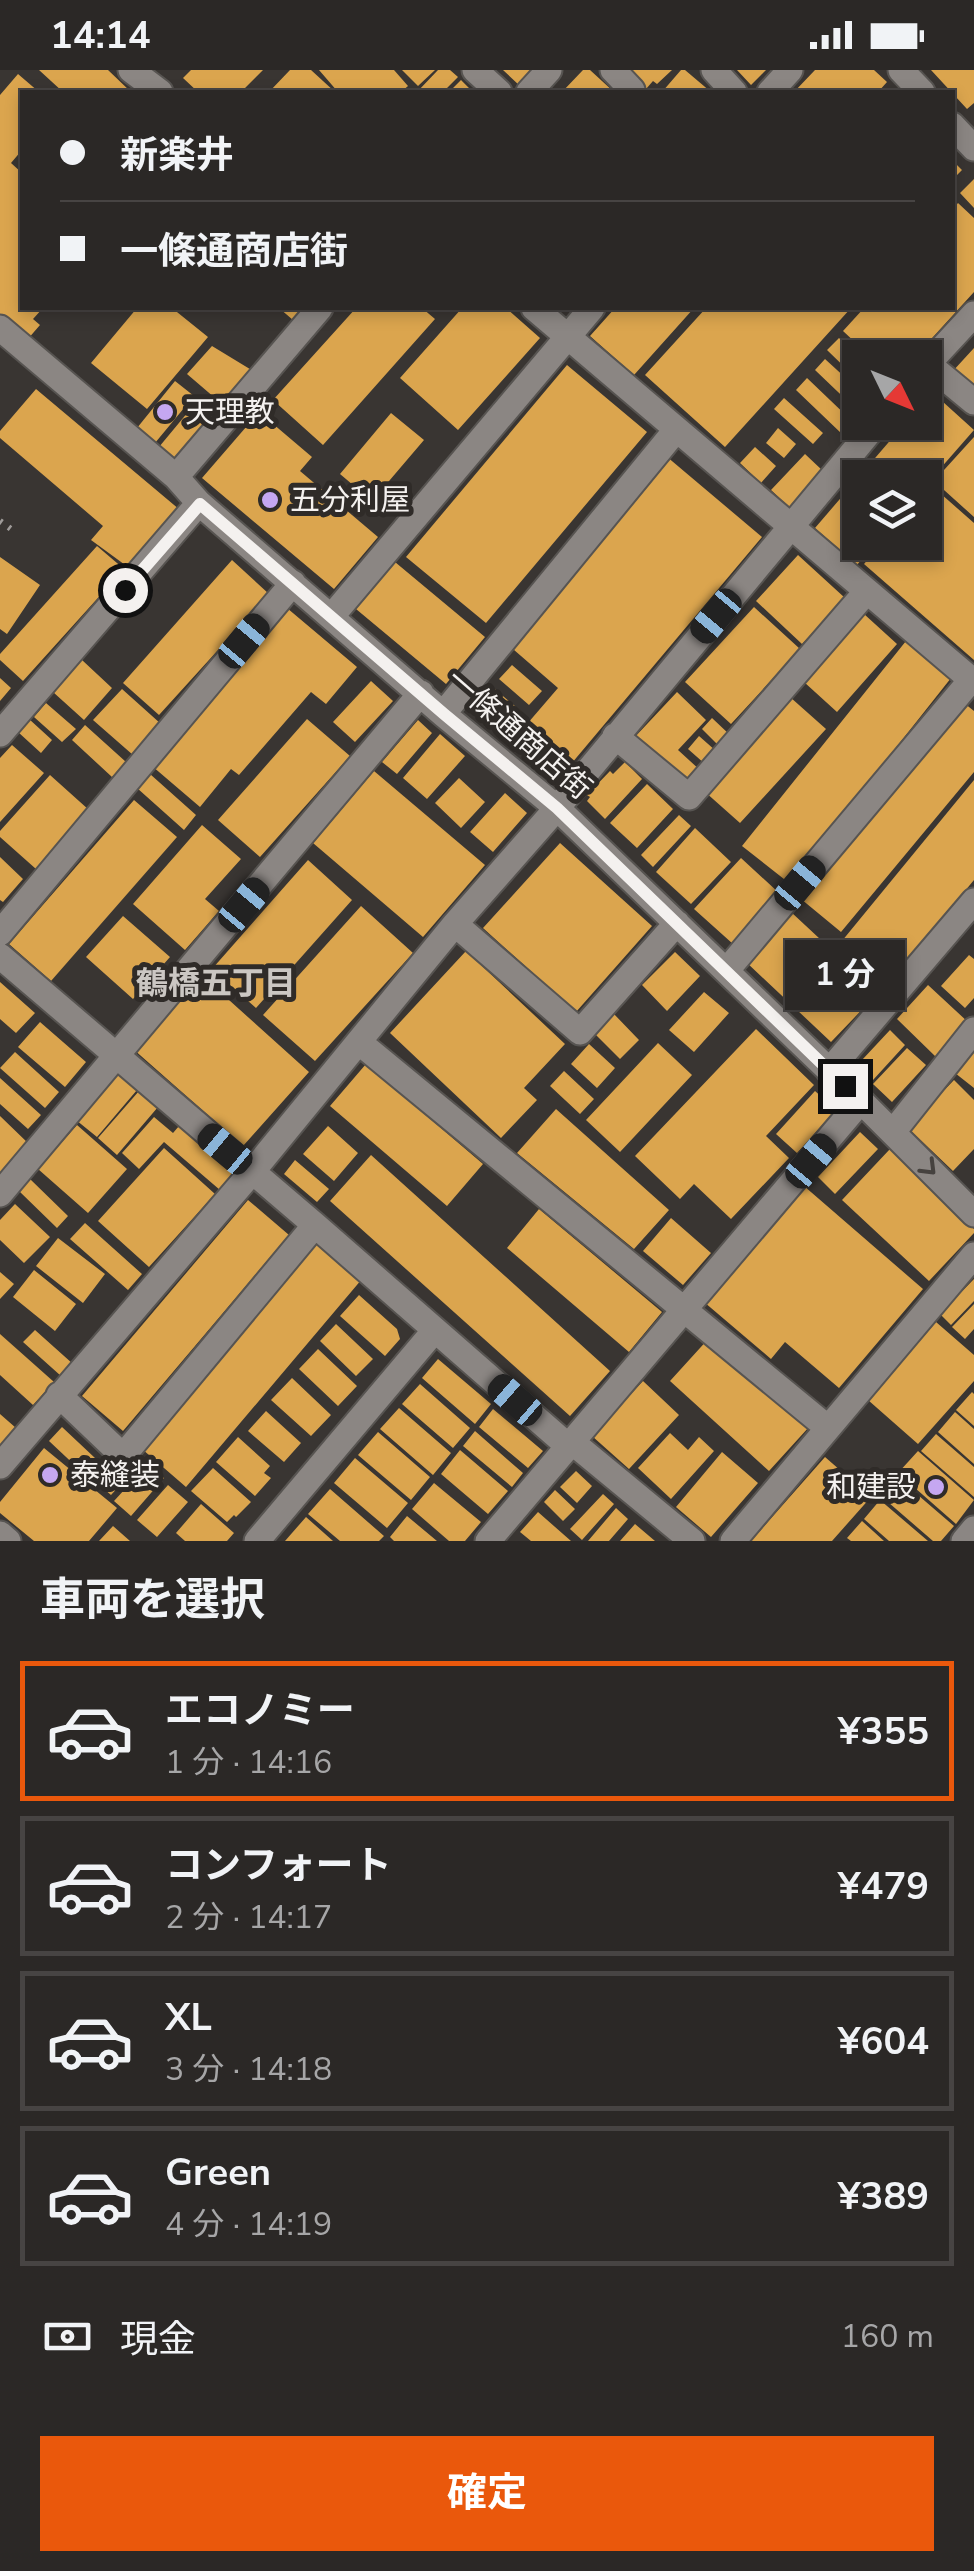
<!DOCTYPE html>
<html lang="ja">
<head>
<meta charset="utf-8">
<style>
  body { margin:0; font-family:"Nunito Sans","Noto Sans JP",sans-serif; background:#33302e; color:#f1f3f6; height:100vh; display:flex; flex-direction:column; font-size:38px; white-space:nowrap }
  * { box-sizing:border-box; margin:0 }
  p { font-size:32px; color:#a6a6a7 }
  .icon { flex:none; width:55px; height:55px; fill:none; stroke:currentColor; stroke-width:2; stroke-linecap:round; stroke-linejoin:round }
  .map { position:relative; height:1471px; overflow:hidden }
  .sheet { display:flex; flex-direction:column; background:#2b2826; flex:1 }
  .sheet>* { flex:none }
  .hud { position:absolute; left:20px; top:20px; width:935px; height:220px; border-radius:0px; box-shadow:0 5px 15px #0003,0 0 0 2px #474443; display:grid; align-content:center; height:220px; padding:0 40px; background:#2b2826 }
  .needle { width:65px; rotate:133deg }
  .controls { position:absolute; left:842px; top:270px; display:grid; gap:20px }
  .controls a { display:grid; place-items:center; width:100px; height:100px; border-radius:0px; background:#2b2826; box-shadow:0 5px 15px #0003,0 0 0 2px #474443; font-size:50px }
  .end { position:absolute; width:45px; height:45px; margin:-22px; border:12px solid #f4f1ef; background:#111; box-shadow:0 0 0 5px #111 }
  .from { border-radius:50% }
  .bubble { position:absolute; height:70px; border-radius:0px; background:#2b2826; box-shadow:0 5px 15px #0003,0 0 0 2px #474443; font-size:32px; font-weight:700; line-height:70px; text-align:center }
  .car { position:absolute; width:30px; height:60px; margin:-30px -15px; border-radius:12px; box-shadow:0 0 8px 2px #0007; background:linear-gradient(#222 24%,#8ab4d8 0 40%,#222 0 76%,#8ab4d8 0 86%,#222 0) }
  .hud b { display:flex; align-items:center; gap:35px; height:95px; font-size:38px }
  .hud b+b { border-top:2px solid #474443 }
  .hud i { width:25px; height:25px; background:#f1f3f6 }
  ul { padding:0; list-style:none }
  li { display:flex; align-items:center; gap:30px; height:140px; margin:0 20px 15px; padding:0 20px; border:5px solid #474443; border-radius:0px }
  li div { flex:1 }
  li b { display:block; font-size:38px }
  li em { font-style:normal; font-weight:700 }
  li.active { border-color:#ea580c }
  li>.icon { width:90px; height:90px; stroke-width:1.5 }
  h2 { padding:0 40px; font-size:45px; line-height:120px }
  .pay { display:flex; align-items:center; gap:25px; height:110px; padding:0 40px; font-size:38px }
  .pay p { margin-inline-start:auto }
  .cta { display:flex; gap:20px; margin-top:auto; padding:20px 40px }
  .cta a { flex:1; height:115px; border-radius:0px; background:#ea580c; color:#fff; font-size:40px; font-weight:700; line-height:115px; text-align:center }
  .status { display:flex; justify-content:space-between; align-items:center; height:70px; padding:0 50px; background:#2b2826; direction:ltr }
  .status svg { height:28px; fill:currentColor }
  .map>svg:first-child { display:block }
  .building { fill:#dba54e }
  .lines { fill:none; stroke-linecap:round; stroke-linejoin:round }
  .minor-casing { stroke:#575451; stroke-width:29 }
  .path { stroke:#9f9b99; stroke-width:6; stroke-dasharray:2.5 8; stroke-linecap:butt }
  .minor { stroke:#8b8683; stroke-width:25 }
  .oneway { stroke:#46423f }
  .route { stroke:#f4f1ef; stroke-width:12 }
  .poi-dot { fill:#c5a7f1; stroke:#2f2b28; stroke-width:4 }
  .labels { text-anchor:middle; stroke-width:10; stroke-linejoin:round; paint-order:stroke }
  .poi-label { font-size:30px; fill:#f4f1ef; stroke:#2f2b28; text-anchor:start }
  .street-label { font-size:30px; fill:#f4f1ef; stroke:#2f2b28 }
  .neighbourhood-label { font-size:32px; font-weight:bold; fill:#cbc7c3; stroke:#2f2b28 }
</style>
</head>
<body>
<div class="status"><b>14:14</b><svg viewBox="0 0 49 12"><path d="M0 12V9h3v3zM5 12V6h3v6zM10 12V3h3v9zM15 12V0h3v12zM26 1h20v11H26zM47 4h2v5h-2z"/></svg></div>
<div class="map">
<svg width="974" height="1471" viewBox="0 0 974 1471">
  <rect width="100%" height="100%" fill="#393532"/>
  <path class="building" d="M39,0H108L131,22H63Z
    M191,0H263L241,22H198L183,8Z
    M290,0H311L335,22H269Z
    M319,0H394L408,16L401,22H338Z
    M402,0H435L418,16Z
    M438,0H450L458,7L443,22H417Z
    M503,0H535L520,16Z
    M583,0H590L614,22H562Z
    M627,0H672L657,14L653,11L646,19Z
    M681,0H685L711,22H662Z
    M737,0H766L751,15Z
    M815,0H874L887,12L878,22H794Z
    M931,0H974V33L967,39Z
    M18,4L39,22H22V80L11,93L22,103V172L18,178L22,182V238H43L33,249L40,255L27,270L0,247V25Z
    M461,10L473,22H449Z
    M952,90L962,100L952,110Z
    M974,109V138L960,123Z
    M958,133L974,148V222L914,288H872L843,261L864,238H952V140Z
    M137,238H172L208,267L147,339L91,293Z
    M279,238H316L300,256Z
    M356,238H422L435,249L323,375L273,330Z
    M462,238H506L540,268L458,360L400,308Z
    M615,238H694L634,305L590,266Z
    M706,238H851L725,377L645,305Z
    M839,268L860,288V312L827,280Z
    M212,276L258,304L229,340L187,304Z
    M974,278V322L952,302Z
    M825,289L860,321V343L815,300Z
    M567,295L647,362L486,553L406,487Z
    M807,308L853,352L842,364L796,320Z
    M175,311L194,326L155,373L137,358Z
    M36,319L180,440L132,500L91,470L103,456L0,368V361Z
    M932,322L974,360L925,416V408H860V472H876L857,495L815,458L906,352H925V330Z
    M784,328L823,363L813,374L774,339Z
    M198,330L217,346L178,393L159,377Z
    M259,342L312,387L300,401L378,467L334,519L202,408Z
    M391,343L424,370L372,431L340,404Z
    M778,358L796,374L784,388L766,373Z
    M974,367V447L934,411Z
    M755,377L776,396L761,413L740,393Z
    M805,384L823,401L789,437L771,420Z
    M666,386L762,467L561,706L515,668L558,618L507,574Z
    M932,416L974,453V590L864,494L883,472H925V425Z
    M97,476L124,499L23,611L0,590V584Z
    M798,485L845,528L802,574L756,531Z
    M0,487L40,515L7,564L0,559Z
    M232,490L269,524L159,645L123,613Z
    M395,492L485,567L446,614L356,539Z
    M754,537L800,579L731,654L685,612Z
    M287,538L357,597L326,634L311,622L239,705L231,699L200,737L152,696Z
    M864,544L897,574L837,642L804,612Z
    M906,571L951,608L789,813L742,776Z
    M82,590L112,618L84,650L53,622Z
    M512,595L542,621L529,635L499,609Z
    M0,608L11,618L0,631Z
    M371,611L393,631L355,672L333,652Z
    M491,616L522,642L508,659L477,633Z
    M122,619L161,654L133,685L93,650Z
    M677,622L706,650L678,680L701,701L685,718L633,669Z
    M790,627L826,659L740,753L704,721Z
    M46,633L76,659L62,672L34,647Z
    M964,633L974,641V702L841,862L801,829Z
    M712,648L730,665L719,676L702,659Z
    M29,649L52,670L41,683L18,662Z
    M307,649L350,686L260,787L218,750Z
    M418,650L432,663L397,704L382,692Z
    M85,655L126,692L112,707L72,670Z
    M440,664L465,686L427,729L403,708Z
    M699,666L716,681L705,694L688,679Z
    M12,675L44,703L0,752V688Z
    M625,692L642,709L605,749L587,731L590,727L587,725L610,701L613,704Z
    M374,701L485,795L423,867L313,773Z
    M150,704L196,745L184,760L137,718Z
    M50,705L89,740L36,799L0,767V761Z
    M459,708L485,732L461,758L435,733Z
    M974,710V810L886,916L837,877Z
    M647,714L673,739L637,778L610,753Z
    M505,723L527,743L493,782L470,762Z
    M134,730L177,767L51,911L9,874Z
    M679,745L691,756L653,797L641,785Z
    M202,755L241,789L205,829L219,841L185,880L133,834Z
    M695,758L731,792L691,834L656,802Z
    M560,773L652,856L576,942L483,858Z
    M0,787L23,809L3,832L0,830Z
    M741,788L779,823L733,874L694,839Z
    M308,790L352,830L256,938L212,899Z
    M361,836L413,883L315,991L263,945Z
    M791,842L878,923L831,972L745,891Z
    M123,846L170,887L133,929L86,887Z
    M466,881L565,974L524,1018L537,1030L501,1068L390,963Z
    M675,882L700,906L667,941L642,915Z
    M969,885L974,889V928L965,938L941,916Z
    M199,903L309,1002L243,1076L132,978Z
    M0,912L35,943L16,963L0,949Z
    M928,915L969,953L936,987L897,949Z
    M704,922L729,943L694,982L669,960Z
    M613,943L639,970L620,989L593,962Z
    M40,952L86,992L65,1017L18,977Z
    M756,959L814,1015L766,1066L789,1088L731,1149L694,1114L680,1129L635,1086Z
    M890,960L905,975L873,1010L862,1000L867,994L862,990Z
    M658,973L692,1005L620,1082L586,1050Z
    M589,974L615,998L597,1018L571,994Z
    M907,978L926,995L892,1032L873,1014Z
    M974,979V1018L955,1003Z
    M15,982L59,1022L45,1038L0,998Z
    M366,994L483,1094L447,1136L330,1036Z
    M564,1001L594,1029L580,1044L550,1016Z
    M120,1005L137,1020L97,1067L76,1050L113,1006Z
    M0,1008L41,1045L28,1059L0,1034Z
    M954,1010L974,1030V1079L953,1101L908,1058Z
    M139,1021L158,1037L117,1085L98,1068Z
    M815,1021L836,1040L797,1083L776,1064Z
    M556,1039L669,1140L634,1179L517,1083Z
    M0,1046L30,1075L0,1106Z
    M154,1047L173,1063L179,1056L234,1102L220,1120L164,1072L139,1099L122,1083Z
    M77,1055L127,1099L88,1143L38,1099Z
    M328,1056L358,1083L334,1111L303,1084Z
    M860,1062L878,1079L835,1124L818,1107Z
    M164,1078L215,1124L149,1197L98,1151Z
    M890,1079L974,1159V1163L929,1211L842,1130Z
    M371,1085L610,1301L570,1346L330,1131Z
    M295,1090L329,1119L317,1132L284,1104Z
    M30,1109L68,1146L57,1158L19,1121Z
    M804,1116L923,1219L839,1318L785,1272L771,1289L704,1232Z
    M248,1130L289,1165L123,1361L82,1326Z
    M15,1134L50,1167L24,1193L0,1170V1150Z
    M539,1139L662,1242L629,1282L507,1178Z
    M671,1148L711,1183L683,1215L643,1181Z
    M85,1153L142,1204L128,1220L70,1169Z
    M58,1168L105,1204L83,1233L36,1196Z
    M317,1172L362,1209L186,1417L142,1379Z
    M34,1200L76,1234L55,1261L13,1227Z
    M0,1202L14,1214L0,1229Z
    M974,1209V1231L951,1255L940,1244Z
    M359,1225L397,1259L400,1269L385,1286L340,1246Z
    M974,1234V1259L965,1269L952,1257Z
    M936,1252L974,1285V1311L918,1374L868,1330Z
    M336,1254L373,1289L356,1306L320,1271Z
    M35,1260L73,1294L61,1306L23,1272Z
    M0,1264L54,1312L33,1335L0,1305Z
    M710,1267L809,1357L769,1401L670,1311Z
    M318,1279L357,1316L338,1336L299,1299Z
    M438,1289L491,1334L475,1354L422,1308Z
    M292,1308L331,1345L311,1366L271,1330Z
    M643,1311L679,1345L629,1399L592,1366Z
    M420,1314L470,1358L453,1378L402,1334Z
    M972,1322L974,1324V1356L956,1340Z
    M399,1338L451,1383L433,1405L380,1359Z
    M493,1339L543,1381L528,1398L479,1357Z
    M266,1341L301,1373L284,1392L248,1361Z
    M955,1342L974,1359V1394L938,1362Z
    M0,1344L16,1358L0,1376Z
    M62,1357L95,1388L82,1402L49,1371Z
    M475,1361L523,1403L512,1417L463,1376Z
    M378,1362L430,1407L411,1430L358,1385Z
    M670,1363L688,1380L699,1367L714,1381L671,1429L638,1398Z
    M936,1364L974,1397V1427L921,1381Z
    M238,1367L270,1396L264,1403L271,1408L255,1426L216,1392Z
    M44,1378L117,1438L89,1471H34L0,1443V1432Z
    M460,1380L508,1421L488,1444L441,1404Z
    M110,1381L133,1401L111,1425L88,1405Z
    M918,1381L974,1430L956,1454L898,1403Z
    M722,1382L758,1413L711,1467L676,1437Z
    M825,1387L871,1427L832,1471H751Z
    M355,1388L408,1433L387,1458L334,1413Z
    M148,1394L164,1408L131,1446L114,1431Z
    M213,1398L251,1432L236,1447L234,1445L227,1452L191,1421Z
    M576,1401L592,1416L577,1433L560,1417Z
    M897,1407L954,1456L941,1471H933L881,1426Z
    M434,1413L481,1452L465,1471H449L412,1439Z
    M168,1415L188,1432L157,1467L137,1450Z
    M330,1419L384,1466L379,1471H340L308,1444Z
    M555,1420L575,1439L563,1451L544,1432Z
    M603,1424L614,1434L582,1470L570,1459Z
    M880,1430L928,1471H889L864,1449Z
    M201,1434L234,1463L227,1471H185L176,1463Z
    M616,1438L628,1449L609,1471H588Z
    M538,1442L571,1471H531L520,1462Z
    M407,1446L437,1471H394L390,1467Z
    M306,1447L333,1471H285Z
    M862,1451L884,1471H851L847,1468Z
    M635,1454L655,1471H620Z
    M113,1456L130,1471H99Z"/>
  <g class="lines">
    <defs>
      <path id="minor" d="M131,0L160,22
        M475,0L499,22
        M613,0L632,20L629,22
        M714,0L734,22
        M901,0L922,22
        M529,22L549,0
        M770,22L790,0
        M952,55L974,78
        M534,238L974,612
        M0,258L176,407L199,433L443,644L557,738L861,1031L974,1144
        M928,294L974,332
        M925,297L974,244
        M176,407L320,238
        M332,546L592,238
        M443,644L676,360
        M0,664L199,433
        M615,666L689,727L867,521
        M455,854L580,962L677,853
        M0,863L293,513
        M0,886L315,1155L568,1376
        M727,900L971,610
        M360,973L828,1358
        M829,1001L974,831
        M893,1062L974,960
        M0,1124L421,623
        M59,1325L123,1386L315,1155
        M572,1372L692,1471
        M0,1396L252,1102L455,854L557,738L878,352
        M0,1464L8,1471
        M257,1471L435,1260
        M488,1471L861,1031
        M733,1471L974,1185
        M964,1471L974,1459"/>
    </defs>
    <use href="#minor" class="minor-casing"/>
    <path class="path" d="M0,451L11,459"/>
    <use href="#minor" class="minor"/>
  </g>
  <defs><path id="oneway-chevron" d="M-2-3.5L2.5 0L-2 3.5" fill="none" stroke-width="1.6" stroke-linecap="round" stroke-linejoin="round" transform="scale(2.5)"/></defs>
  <use class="oneway" href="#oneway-chevron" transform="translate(929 1098) rotate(45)"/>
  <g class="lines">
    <path class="route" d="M125,520L200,434L444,644L557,738L845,1016"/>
  </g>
  <g class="poi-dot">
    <circle cx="165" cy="342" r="10"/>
    <circle cx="270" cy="430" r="10"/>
    <circle cx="50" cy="1405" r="10"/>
    <circle cx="936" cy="1417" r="10"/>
  </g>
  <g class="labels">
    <g class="poi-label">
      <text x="185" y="352">天理教</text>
      <text x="290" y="440">五分利屋</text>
      <text x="70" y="1415">泰縫装</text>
      <text x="916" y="1427" text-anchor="end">和建設</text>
    </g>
    <g class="street-label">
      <text transform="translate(519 664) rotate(41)" y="10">一條通商店街</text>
    </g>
    <g class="neighbourhood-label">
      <text x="216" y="924">鶴橋五丁目</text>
    </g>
  </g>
</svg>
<div class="controls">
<a><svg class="needle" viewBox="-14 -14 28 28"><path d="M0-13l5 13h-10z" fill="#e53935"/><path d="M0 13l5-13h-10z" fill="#a6a6a7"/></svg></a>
<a><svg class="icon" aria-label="layers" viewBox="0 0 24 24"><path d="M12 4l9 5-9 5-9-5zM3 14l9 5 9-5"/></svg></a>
</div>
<i class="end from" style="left:125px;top:520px"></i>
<i class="end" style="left:845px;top:1016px"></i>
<div class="bubble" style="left:785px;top:870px;width:120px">1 分</div>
<i class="car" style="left:716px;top:546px;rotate:220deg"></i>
<i class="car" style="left:244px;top:571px;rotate:40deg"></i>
<i class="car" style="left:800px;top:813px;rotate:40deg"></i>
<i class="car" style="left:244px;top:835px;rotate:40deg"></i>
<i class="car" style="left:225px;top:1079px;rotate:310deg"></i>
<i class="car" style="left:811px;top:1091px;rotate:40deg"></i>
<i class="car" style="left:515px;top:1330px;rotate:311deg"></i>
<div class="hud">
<b><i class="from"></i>新楽井</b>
<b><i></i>一條通商店街</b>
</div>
</div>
<section class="sheet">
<h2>車両を選択</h2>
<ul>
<li class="active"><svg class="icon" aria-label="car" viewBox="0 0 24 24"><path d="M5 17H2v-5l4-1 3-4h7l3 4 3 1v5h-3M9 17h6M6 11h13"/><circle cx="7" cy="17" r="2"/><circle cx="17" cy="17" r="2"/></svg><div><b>エコノミー</b><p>1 分 · 14:16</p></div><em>¥355</em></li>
<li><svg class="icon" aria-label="car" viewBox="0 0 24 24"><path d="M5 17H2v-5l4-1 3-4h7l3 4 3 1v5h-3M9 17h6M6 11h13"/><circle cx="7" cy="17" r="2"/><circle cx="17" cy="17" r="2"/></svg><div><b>コンフォート</b><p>2 分 · 14:17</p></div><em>¥479</em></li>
<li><svg class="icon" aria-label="car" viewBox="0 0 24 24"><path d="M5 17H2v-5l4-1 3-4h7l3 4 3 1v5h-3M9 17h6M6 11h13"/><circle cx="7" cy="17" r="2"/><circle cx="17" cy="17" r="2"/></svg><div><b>XL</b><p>3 分 · 14:18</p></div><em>¥604</em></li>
<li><svg class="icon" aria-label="car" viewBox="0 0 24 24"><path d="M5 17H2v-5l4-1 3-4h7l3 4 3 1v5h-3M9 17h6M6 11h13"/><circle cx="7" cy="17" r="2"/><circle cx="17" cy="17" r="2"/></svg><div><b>Green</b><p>4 分 · 14:19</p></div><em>¥389</em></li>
</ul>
<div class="pay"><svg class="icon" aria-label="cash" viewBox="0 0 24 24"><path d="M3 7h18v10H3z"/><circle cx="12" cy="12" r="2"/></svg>現金<p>160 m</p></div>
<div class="cta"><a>確定</a></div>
</section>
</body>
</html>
